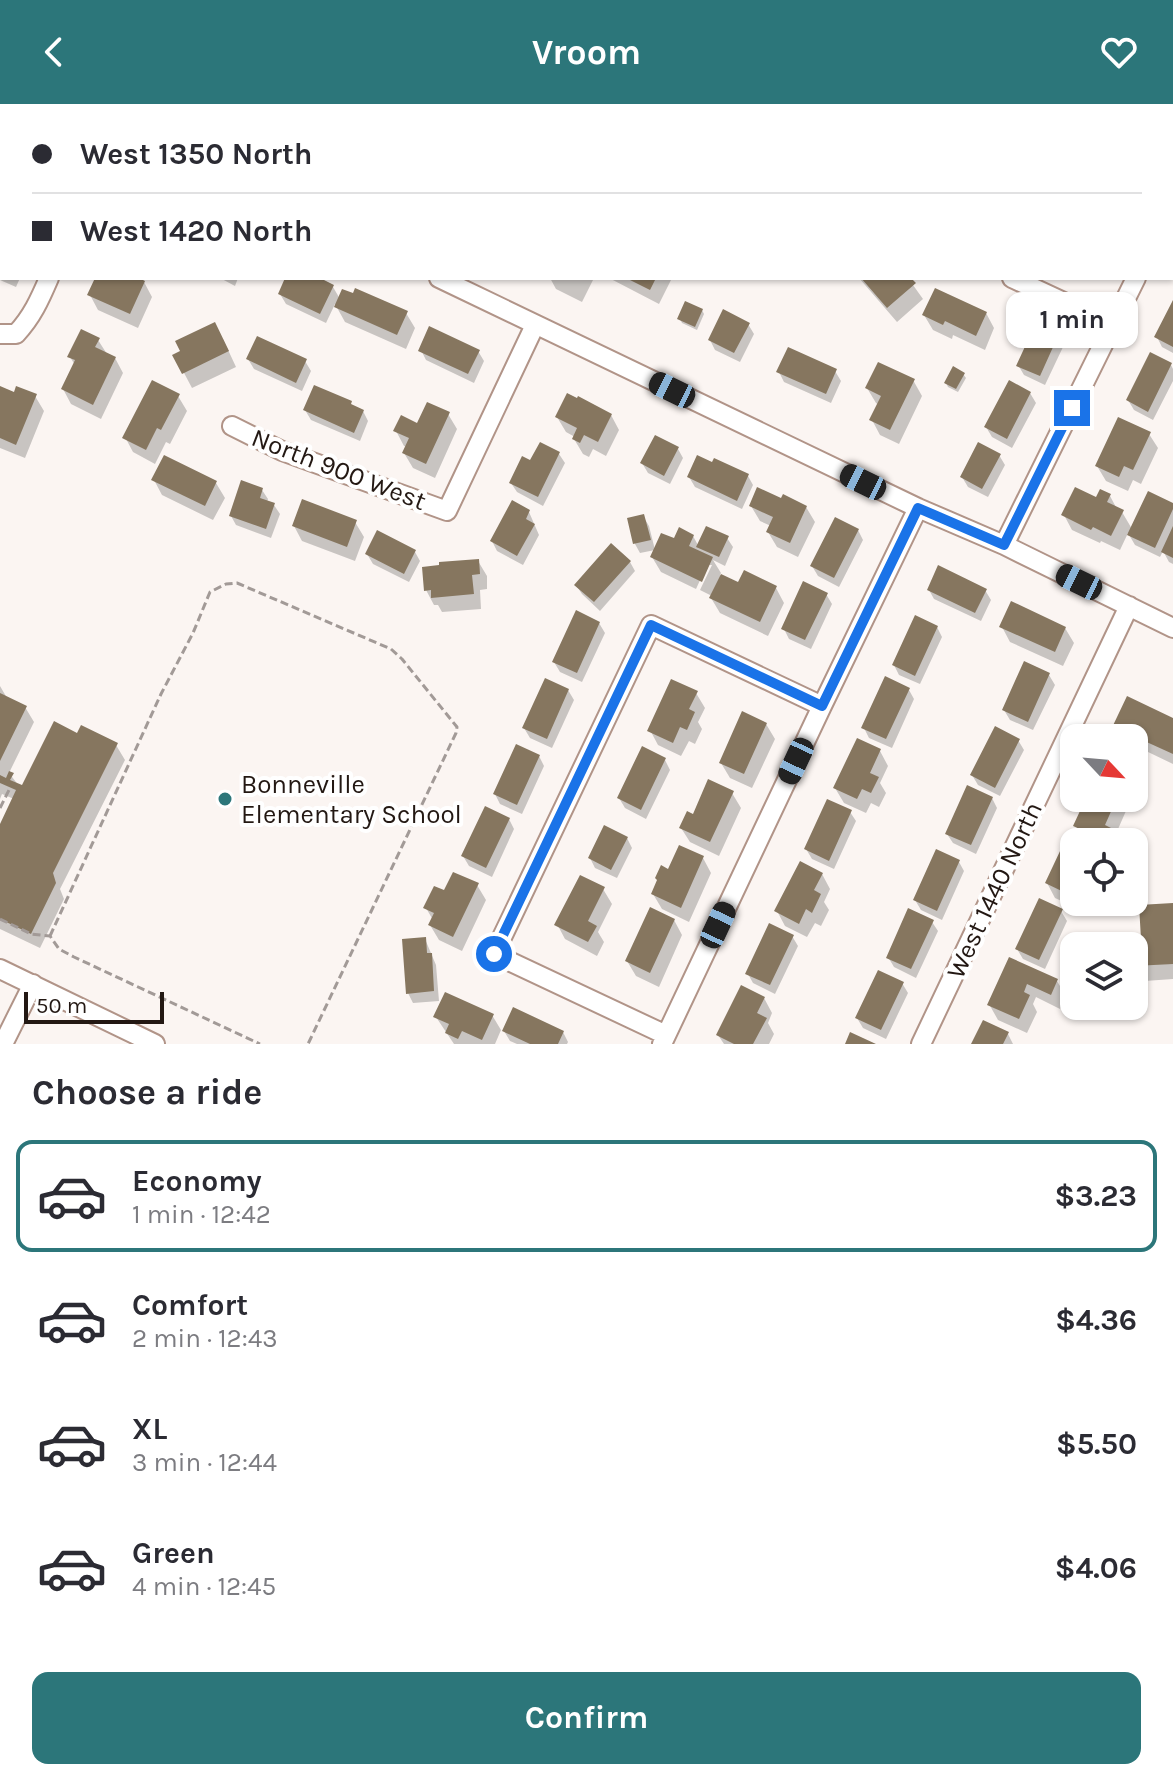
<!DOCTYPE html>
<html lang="en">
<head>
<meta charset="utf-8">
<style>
  body { margin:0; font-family:Karla,sans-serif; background:#f2f2f3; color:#2b2b33; height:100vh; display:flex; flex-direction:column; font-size:30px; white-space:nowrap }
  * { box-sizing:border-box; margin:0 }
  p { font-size:26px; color:#7c7c81 }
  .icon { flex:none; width:44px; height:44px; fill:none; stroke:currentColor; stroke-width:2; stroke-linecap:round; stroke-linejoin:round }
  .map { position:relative; height:940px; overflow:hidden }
  .details { display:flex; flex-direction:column; background:#fff; flex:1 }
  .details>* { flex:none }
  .guide { position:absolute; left:0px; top:0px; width:1174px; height:176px; box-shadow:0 2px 6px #0004; display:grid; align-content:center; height:176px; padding:0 32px; background:#fff }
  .needle { width:52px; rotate:116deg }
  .buttons { position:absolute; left:1060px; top:620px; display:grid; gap:16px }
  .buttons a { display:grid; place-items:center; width:88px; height:88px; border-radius:16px; background:#fff; box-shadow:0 2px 6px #0004; font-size:40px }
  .scale { position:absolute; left:24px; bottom:20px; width:140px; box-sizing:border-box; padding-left:8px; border:4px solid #231813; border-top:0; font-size:22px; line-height:28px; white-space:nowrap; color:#231813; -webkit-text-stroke:6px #fff; paint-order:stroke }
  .end { position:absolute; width:36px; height:36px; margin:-18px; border:10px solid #1a73e8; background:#fff; box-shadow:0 0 0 4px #fff }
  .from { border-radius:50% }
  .bubble { position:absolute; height:56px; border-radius:16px; background:#fff; box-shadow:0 2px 6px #0004; font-size:26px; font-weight:700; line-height:56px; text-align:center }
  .car { position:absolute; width:24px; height:48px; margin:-24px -12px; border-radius:10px; box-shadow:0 0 6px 2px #0007; background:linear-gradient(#222 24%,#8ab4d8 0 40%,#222 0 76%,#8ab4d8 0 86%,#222 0) }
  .guide b { display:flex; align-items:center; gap:28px; height:76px; font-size:30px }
  .guide b+b { border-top:2px solid #e1e1e2 }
  .guide i { width:20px; height:20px; background:#2b2b33 }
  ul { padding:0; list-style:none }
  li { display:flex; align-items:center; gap:24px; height:112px; margin:0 16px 12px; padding:0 16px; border:4px solid transparent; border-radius:16px }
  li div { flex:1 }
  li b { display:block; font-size:30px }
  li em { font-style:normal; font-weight:700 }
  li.current { border-color:#2c767a }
  li>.icon { width:72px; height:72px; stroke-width:1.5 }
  h2 { padding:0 32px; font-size:36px; line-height:96px }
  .primary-button { display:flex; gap:16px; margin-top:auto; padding:16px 32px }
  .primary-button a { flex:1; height:92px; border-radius:16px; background:#2c767a; color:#fff; font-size:32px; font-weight:700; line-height:92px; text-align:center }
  header { display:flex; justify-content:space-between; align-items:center; height:104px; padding:0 32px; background:#2c767a; color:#fff; font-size:36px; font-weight:700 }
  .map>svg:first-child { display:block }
  .shadow { fill:#0003 }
  .building { fill:#86765f }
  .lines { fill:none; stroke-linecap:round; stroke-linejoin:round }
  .minor-casing { stroke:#b19488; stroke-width:22 }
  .path { stroke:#a29a97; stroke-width:3; stroke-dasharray:8 4; stroke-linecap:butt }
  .minor { stroke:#fff; stroke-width:18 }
  .route { stroke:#1a73e8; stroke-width:10 }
  .poi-dot { fill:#2c767a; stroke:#fff; stroke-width:3 }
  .labels { text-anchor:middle; stroke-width:8; stroke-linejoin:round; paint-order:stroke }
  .street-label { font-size:26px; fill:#231813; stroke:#fff }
  .poi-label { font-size:26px; fill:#231813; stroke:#fff; text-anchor:start }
</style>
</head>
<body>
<header><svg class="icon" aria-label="back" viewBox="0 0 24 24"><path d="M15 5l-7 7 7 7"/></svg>Vroom<svg class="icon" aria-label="heart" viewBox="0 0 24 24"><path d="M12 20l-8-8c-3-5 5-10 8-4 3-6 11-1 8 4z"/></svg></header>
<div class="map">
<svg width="1173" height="940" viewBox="0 0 1173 940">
  <rect width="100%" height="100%" fill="#fbf5f2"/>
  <path class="shadow" d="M176,0H227L226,2H180Z
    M418,0H452L451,2H417Z
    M546,0H584L583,2H545Z
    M641,0H673V2H641Z
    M800,0H831L830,2H799Z
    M904,0H931L932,2H903Z
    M1040,0H1070L1069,2H1041Z
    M1143,0H1165L1169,2H1143Z
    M0,112L2,113V174H20L16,183L0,176Z
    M97,174H134L144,178L152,193L138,224L98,206L90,191Z
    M220,174H238L235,182Z
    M288,174H315L333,183L340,195L354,192L406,209L415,224L406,245L345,218L335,200L326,219L286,200L280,190Z
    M550,174H594L582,198L556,185Z
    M609,174H672L659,200Z
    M859,174H908L923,195L897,218Z
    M1173,201V249L1162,243L1157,233Z
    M702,206L704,210L697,226L682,219L680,215Z
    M986,209L994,224L985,246L953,231L952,235L933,226L924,211Z
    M748,220L754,230L740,258L715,246L710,236Z
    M1057,233L1063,243L1045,281L1024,271L1018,261Z
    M223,235L236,263L192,284L175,252Z
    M98,236L107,250L115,254L123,269L101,315L71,300L63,285L75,261L70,253Z
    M421,246L478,247L484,257L474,279L426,256Z
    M248,255L305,257L311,267L302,287L254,265Z
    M1171,261L1173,265V277L1153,316L1134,306L1128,296Z
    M835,267L841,277L831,299L784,278L779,268Z
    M963,270L966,274L958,288L948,283L946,279Z
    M913,276L922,292L899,340L880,331L872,316L879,301L876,299L867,284Z
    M0,284L15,290L35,292L44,307L25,354L0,344Z
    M1030,289L1036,299L1012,344L992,333L986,323Z
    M178,292L187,307L170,340L166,338L155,360L133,348L125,333Z
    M350,299L353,303L363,307L368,317L360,337L311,316L305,306Z
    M448,310L457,325L435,374L413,364L404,349L407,343L404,342L396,327L418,322Z
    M611,311L619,326L606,352L593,345L589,353L583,350L574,335L575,333L566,328L557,313Z
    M1149,330L1158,344L1141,380L1133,376L1128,387L1106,377L1097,362Z
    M678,345L683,354L670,380L648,369L642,359Z
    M559,350L565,359L543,402L517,388L511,379L531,359Z
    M999,351L1005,361L988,393L968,383L962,373Z
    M748,372L753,381L742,405L695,383L689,373Z
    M154,376L216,379L225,394L213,416L162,391Z
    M262,386L268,395L267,398L274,401L280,410L271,434L236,421L231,412Z
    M1110,392L1117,405L1122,408L1132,425L1173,401V460L1169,458L1163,447L1160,453L1135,441L1128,429L1120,446L1101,437L1100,439L1072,426L1064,411Z
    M751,402L806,403L815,418L798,453L777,443L768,428L771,422L760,417Z
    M529,408L539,431L523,461L497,447L492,437Z
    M643,412L649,422L655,446L640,449L635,440L629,416Z
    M355,418L364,433L355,457L302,437L294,422Z
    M858,426L863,436L839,483L818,472L812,462Z
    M693,432L699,443L727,434L733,443L725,462L713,456L721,469L720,471L739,481L776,484L784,499L768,532L720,509L711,494L712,492L700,486L712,461H707L696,485L661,468L652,453L674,437Z
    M415,448L420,457L409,478L373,460L367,450Z
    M478,457L487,472V485L480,486L481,505L442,508L438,501H434L426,486Z
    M630,458L635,467L600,507L582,490L576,481Z
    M929,486H985L991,496L981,517L934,495Z
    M826,490L832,500L811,545L789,535L784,525Z
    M599,519L605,529L582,578L560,568L554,558Z
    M937,523L942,533L920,580L899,571L894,561Z
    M1002,523L1065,524L1074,539L1063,562L1010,538Z
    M1049,571L1055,581L1033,626L1010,616L1004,606Z
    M0,582L7,594L25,603L34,618L9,669L19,682L23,684L78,632L116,641L125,656L60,785L64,795L40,844L0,825V725L14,695L2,690L0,695Z
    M568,586L574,596L552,644L530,634L524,624Z
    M909,586L914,595L892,644L869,634L864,624Z
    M696,589L705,604L698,618L702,625L695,640L689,637L681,652L658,641L650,626Z
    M1173,616V660L1148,648L1143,658L1134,654V634H1112L1110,632Z
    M766,620L775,635L752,684L730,674L721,659Z
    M1018,636L1024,646L1000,692L978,681L972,671Z
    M880,647L888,662L880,679L886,689L879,703L871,699L866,709L844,699L835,684Z
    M539,652L544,662L522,710L500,700L495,690Z
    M665,656L670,666L646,715L625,704L619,694Z
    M732,689L741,704L719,752L690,738L681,724L694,713Z
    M992,694L997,704L976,750L953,739L947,730Z
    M1088,694H1126L1129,700L1115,732L1118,738H1085L1076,721Z
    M850,708L856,717L834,765L812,755L806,745Z
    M509,715L514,725L492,773L469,762L463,752Z
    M627,734L632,744L617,774L595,764L590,754Z
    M1071,734L1080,738H1074V798H1082L1079,805L1055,794L1047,779Z
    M703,754L711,769L689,818L662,805L653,790L669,767Z
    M959,758L964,767L942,816L921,806L915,796Z
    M822,770L830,785L824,798L829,806L821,822L815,819L807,833L785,822L777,807Z
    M477,781L486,796L462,847L439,836L430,821L433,816L426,804Z
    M603,785L612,800L598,828L604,838L597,852L565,835L557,820Z
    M1173,801V875L1145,877L1136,862L1143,837Z
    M1061,807L1067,817L1045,865L1023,855L1017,845Z
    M674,816L682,831L659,883L636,872L627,857Z
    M932,818L938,827L916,874L894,863L888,853Z
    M792,832L798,842L775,890L753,879L748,870Z
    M425,835L436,861L439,897L413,899L408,889Z
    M1010,855L1057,877L1066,892L1060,905L1036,893L1033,900L1037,908L1027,929L998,916L989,900Z
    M902,879L908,889L886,935L863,924L857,914Z
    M764,894L772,909L768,919L774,930L769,940H724L718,931Z
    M492,911L501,926L495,940H454L436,913Z
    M504,927L563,928L568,938L567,940H517L510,937Z
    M1008,930L1013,940H973Z"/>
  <path class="building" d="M95,174H139L145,177L130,210L87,191Z
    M285,174H320L334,181L320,210L278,190Z
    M626,174H656L650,186Z
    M861,174H911L916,179L887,204Z
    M355,184L408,207L397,231L334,203L342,185L353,189Z
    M935,184L987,208L976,232L945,217L943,221L922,211Z
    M1173,196V243L1154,233Z
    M685,197L703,205L695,223L677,215Z
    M723,205L750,219L734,249L708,236Z
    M215,218L229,247L182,270L172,251L180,247L175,237Z
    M1035,221L1058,232L1040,272L1016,262Z
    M429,222L480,246L468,270L418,247Z
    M81,225L100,234L95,243L116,253L93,301L61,285L75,256L67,253Z
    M257,232L307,255L296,279L246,255Z
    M788,243L837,265L826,290L776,268Z
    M1150,248L1172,259L1148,308L1126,296Z
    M878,258L915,275L890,326L869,316L881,292L865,284Z
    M953,262L965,269L956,285L944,279Z
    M152,276L180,290L161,326L157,324L146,346L122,334Z
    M1009,276L1031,288L1007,335L984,323Z
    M314,281L352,297L351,300L364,306L354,329L303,306Z
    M0,282L14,288L16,282L37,290L16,341L0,334Z
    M567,289L577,294L578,292L612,310L598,338L584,331L580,339L572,335L577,324L555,313Z
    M427,298L450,308L426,360L402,349L409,334L393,327L401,311L417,319Z
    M1118,313L1151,328L1133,366L1124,362L1119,373L1095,362Z
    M655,331L679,343L664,372L640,359Z
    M540,338L560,348L538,393L509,379L522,352L530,356Z
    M978,338L1001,350L982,385L960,373Z
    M164,351L217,377L205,402L151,376Z
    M697,351L712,358L714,354L749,370L737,397L687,373Z
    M241,376L263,384L260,394L275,399L266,425L229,412Z
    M757,383L781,394L783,390L807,402L790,439L766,428L773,413L749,402Z
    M1075,383L1096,393L1100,385L1111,390L1107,398L1124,406L1111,432L1093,423L1091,426L1061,411Z
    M1148,387L1173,399V405L1155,444L1127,431Z
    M302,395L357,416L347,443L292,422Z
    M512,396L530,406L526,415L535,420L517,452L490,437Z
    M644,410L651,436L633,440L627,414Z
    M835,413L859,425L834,474L810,462Z
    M706,422L729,432L719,453L696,443Z
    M1173,422V454L1161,448Z
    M679,423L694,431L689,442L713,453L702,478L650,453L661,429L674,434Z
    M377,426L416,446L404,470L365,450Z
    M611,439L631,457L594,498L574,481Z
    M479,455L480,470L472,471L474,490L431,494V486L424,487L422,463L439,461V458Z
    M938,461L987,485L975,509L927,486Z
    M744,466L777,482L760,518L709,494L721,470L738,478Z
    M803,477L828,489L805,536L781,525Z
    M1011,497L1066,523L1055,548L999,523Z
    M576,506L600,518L577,569L552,558Z
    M915,511L938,522L915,572L892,561Z
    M1024,557L1050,569L1028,618L1002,606Z
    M885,572L910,584L886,635L861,624Z
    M545,574L569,585L547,635L522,624Z
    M671,575L698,587L689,605L695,608L687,626L680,623L673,639L647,627Z
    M0,589L27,602L0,657Z
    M1127,592L1173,614V650L1140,635L1134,646V634H1113L1108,632Z
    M742,607L767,619L744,670L719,659Z
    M54,617L77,629L81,621L118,639L53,769L56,779L31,830L0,815V720L16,686L0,679V671L6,674L9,667L14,669L10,676L22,681Z
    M995,622L1020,635L995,684L970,671Z
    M857,634L881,645L870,669L879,673L871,689L862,685L857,695L833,684Z
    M516,640L540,651L517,701L493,690Z
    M642,642L666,654L641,706L617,694Z
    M708,675L734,687L710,738L679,724L687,707L693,710Z
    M967,681L993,693L971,741L945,730Z
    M1086,694H1117L1105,721L1113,725L1107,737L1073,722Z
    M827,695L852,706L829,757L804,745Z
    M485,702L510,714L486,764L461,752Z
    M604,721L628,733L611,766L588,754Z
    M1070,731L1085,738H1074V783L1070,791L1045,779L1061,745L1063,746Z
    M679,741L704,752L681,804L651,790L657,776L655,774L661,761L668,765Z
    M936,745L960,756L937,807L913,796Z
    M800,757L823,769L814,786L821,790L812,809L806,805L799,820L774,807Z
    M453,768L479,779L453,833L428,821L434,809L423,804L434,782L444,786Z
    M580,771L605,783L588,817L597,822L588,838L554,821Z
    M1039,794L1063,805L1039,856L1015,845Z
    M1173,799V860L1134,862L1133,836L1141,835L1139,801Z
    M650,803L675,815L650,869L625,857Z
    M908,804L934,816L911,865L886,854Z
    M769,819L794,831L770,881L745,870Z
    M426,833L427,849H432L434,887L406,890L402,835Z
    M1009,853L1058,875L1051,891L1027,880L1024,888L1030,891L1019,915L987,901Z
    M878,866L904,878L881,926L855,914Z
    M741,881L765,893L757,909L767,914L753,940H734L716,931Z
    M445,888L494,910L482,936L462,927L458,935L445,929L449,920L433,913Z
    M513,903L564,927L558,940H530L502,927Z
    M983,916L1009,928L1003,940H971Z
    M850,928L876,940H845Z"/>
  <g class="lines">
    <defs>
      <path id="minor" d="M60,0L65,2
        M493,2L494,0
        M740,2L741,0
        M978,2L979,0
        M1172,100L1173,97
        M439,174L918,404L1004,441L1173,524
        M1012,174L1113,221
        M0,230H16C32,213 40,195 49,174
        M232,322L282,347L447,407L535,221
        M1004,441L1136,174
        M0,865L155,940
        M666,931L494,850L651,521L822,602
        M3,940L33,880
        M662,940L822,602L918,404
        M921,940L1129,502"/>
    </defs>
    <use href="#minor" class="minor-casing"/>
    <path class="path" d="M0,704L10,684
      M0,815L31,830L50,832L59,845L74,853L260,940
      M50,832L161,590L193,529L210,488L226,480L237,479L391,545L402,555L457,623L456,629L308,940"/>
    <use href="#minor" class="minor"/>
  </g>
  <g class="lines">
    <path class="route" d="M494,850L651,521L822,602L918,404L1004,441L1072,304"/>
  </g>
  <circle class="poi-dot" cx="225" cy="695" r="8"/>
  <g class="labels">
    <g class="street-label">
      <text transform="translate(339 365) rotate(21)" y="9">North 900 West</text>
      <text transform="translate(994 786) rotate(-65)" y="9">West 1440 North</text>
    </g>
    <g class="poi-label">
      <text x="241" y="689">Bonneville<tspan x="241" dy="30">Elementary School</tspan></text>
    </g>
  </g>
</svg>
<div class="buttons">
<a><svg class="needle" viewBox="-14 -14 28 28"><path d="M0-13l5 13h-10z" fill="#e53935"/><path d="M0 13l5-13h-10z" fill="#7c7c81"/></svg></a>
<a><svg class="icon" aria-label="locate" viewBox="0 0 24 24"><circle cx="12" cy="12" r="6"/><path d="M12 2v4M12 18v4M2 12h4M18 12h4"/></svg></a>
<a><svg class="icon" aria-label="layers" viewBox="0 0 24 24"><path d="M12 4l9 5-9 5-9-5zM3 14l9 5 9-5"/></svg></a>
</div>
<div class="scale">50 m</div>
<i class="end from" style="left:494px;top:850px"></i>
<i class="end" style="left:1072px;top:304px"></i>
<div class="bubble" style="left:1006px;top:188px;width:132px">1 min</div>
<i class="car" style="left:672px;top:286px;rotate:296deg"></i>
<i class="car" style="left:863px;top:378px;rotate:296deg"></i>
<i class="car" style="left:1079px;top:478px;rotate:296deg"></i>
<i class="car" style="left:796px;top:657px;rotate:205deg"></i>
<i class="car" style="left:718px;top:821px;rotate:25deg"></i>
<div class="guide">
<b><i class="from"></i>West 1350 North</b>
<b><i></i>West 1420 North</b>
</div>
</div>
<section class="details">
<h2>Choose a ride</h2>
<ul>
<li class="current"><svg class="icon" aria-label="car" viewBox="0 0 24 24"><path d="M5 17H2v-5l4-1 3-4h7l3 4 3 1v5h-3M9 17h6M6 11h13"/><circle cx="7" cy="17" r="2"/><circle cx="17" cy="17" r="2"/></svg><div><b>Economy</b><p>1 min · 12:42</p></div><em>$3.23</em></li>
<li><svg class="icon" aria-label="car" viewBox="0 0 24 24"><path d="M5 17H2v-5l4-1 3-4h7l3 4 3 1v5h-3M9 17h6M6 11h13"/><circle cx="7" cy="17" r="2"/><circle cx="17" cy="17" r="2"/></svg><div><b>Comfort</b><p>2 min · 12:43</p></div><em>$4.36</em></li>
<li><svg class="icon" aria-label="car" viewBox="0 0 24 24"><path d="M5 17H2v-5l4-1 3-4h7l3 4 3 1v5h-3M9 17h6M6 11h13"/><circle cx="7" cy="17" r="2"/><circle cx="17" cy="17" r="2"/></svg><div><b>XL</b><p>3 min · 12:44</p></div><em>$5.50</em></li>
<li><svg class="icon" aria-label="car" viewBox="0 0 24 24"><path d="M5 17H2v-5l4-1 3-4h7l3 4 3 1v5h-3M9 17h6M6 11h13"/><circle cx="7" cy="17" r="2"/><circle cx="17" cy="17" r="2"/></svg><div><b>Green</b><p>4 min · 12:45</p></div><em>$4.06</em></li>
</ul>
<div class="primary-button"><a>Confirm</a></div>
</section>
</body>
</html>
